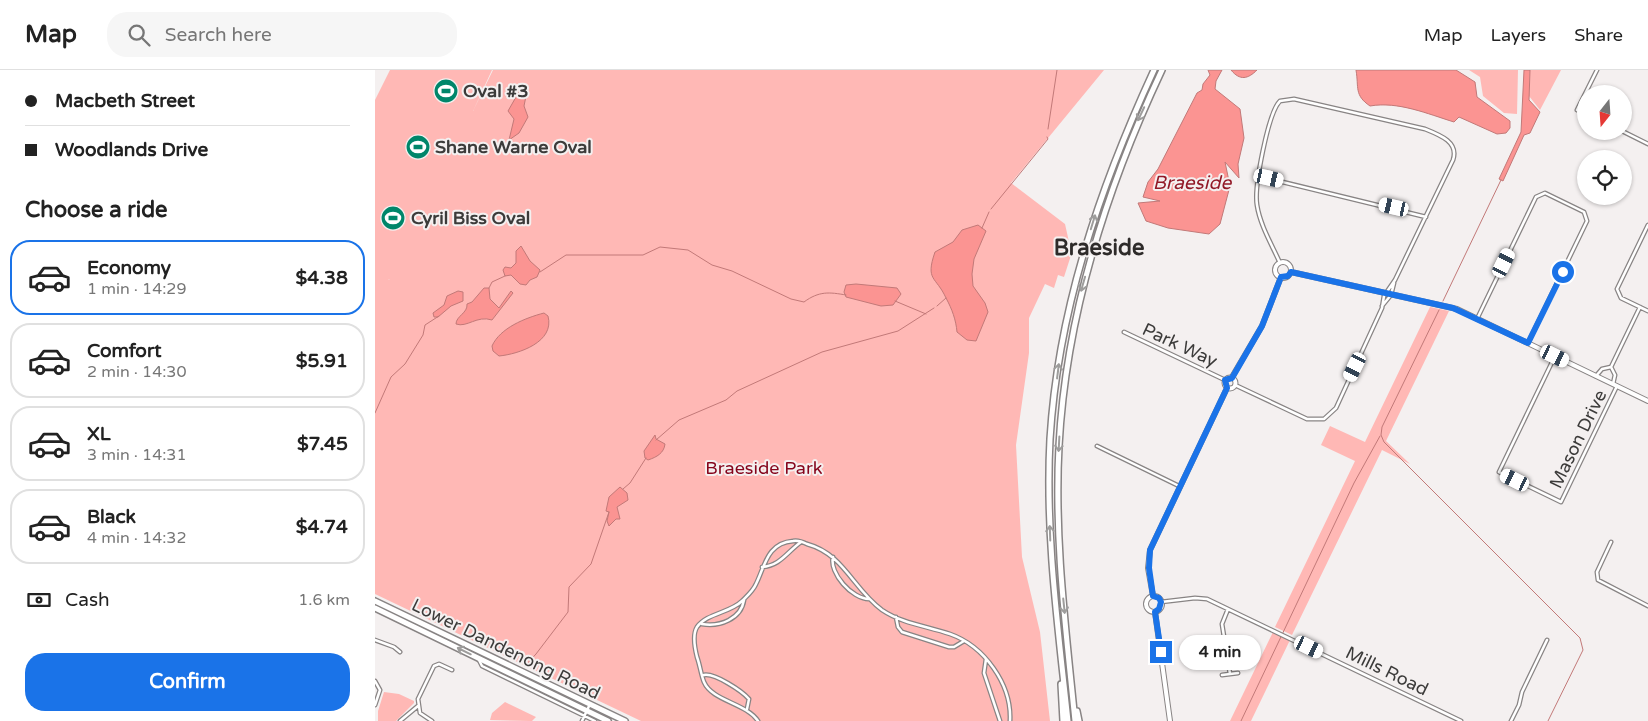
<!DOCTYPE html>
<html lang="en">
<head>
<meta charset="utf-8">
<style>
  body { margin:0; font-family:"Varela Round",sans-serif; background:#f6f6f6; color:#222; height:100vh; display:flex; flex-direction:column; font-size:19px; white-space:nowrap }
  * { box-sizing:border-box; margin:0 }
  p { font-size:16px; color:#767676 }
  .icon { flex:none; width:28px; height:28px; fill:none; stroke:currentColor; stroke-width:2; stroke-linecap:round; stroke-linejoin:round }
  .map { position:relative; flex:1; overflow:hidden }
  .drawer { display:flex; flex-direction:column; background:#fff; width:375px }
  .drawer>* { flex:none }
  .banner { display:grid; align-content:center; height:110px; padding:0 25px; background:#fff }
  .needle { width:32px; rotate:197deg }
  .tools { position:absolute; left:1202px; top:15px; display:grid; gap:10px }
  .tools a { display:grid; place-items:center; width:55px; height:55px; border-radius:50%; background:#fff; box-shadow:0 1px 4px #0004; font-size:25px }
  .end { position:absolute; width:22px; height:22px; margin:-11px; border:6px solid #1a73e8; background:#fff; box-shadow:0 0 0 2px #fff }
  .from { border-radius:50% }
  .bubble { position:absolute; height:35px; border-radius:18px; background:#fff; box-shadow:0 1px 4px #0004; font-size:16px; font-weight:800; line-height:35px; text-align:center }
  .car { position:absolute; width:15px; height:30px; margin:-15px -8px; border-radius:6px; box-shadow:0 0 4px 1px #0007; background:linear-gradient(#fff 24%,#345 0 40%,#fff 0 76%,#345 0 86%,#fff 0) }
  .banner b { display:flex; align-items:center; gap:18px; height:48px; font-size:19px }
  .banner b+b { border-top:1px solid #e0e0e0 }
  .banner i { width:12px; height:12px; background:#222 }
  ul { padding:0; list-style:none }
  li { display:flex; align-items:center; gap:15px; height:75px; margin:0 10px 8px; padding:0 15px; border:2px solid #e0e0e0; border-radius:20px }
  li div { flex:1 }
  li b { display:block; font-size:19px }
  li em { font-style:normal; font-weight:800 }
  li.selected { border-color:#1a73e8 }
  li>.icon { width:45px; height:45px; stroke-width:1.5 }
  h2 { padding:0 25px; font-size:22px; line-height:60px }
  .pay { display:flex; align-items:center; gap:12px; height:55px; padding:0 25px; font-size:19px }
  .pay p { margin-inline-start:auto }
  .primary-button { display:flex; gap:10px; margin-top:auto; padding:10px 25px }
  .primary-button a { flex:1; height:58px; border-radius:20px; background:#1a73e8; color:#fff; font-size:20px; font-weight:800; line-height:58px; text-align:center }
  header { display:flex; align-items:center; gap:30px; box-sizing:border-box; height:70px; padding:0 25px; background:#fff; border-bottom:1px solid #e0e0e0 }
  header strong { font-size:24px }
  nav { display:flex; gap:28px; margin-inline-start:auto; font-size:18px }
  .search { width:350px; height:45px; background:#f6f6f6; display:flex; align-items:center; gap:12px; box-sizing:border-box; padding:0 18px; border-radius:20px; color:#767676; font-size:19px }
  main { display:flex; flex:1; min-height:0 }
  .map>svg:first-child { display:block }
  .green { fill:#ffb8b5 }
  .water { fill:#fb9492; stroke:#c27978 }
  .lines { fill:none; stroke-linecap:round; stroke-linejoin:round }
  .stream { stroke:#c27978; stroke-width:1 }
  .street-casing { stroke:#888484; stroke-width:5 }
  .secondary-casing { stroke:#888484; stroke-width:6 }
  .highway-casing { stroke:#888484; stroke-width:8 }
  .street { stroke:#fff; stroke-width:2.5 }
  .secondary { stroke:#fff; stroke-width:4 }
  .highway { stroke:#fff; stroke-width:5 }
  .oneway { stroke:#9e9d9c }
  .route { stroke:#1a73e8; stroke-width:6 }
  .labels { text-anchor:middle; stroke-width:4; stroke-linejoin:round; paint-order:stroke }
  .poi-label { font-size:18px; font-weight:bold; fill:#3c3b3a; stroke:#f4f0f0; text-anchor:start }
  .street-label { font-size:18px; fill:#3c3b3a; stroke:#f4f0f0 }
  .park-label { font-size:18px; fill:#85051c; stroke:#f4f0f0 }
  .water-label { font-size:19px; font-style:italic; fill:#921927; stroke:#f4f0f0 }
  .district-label { font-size:22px; font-weight:bold; fill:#2e2b2a; stroke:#f4f0f0 }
</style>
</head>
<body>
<header>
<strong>Map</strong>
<div class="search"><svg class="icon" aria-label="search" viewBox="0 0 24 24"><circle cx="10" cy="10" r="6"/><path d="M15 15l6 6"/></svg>Search here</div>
<nav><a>Map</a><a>Layers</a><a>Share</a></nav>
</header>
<main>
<section class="drawer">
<div class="banner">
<b><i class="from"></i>Macbeth Street</b>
<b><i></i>Woodlands Drive</b>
</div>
<h2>Choose a ride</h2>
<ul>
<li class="selected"><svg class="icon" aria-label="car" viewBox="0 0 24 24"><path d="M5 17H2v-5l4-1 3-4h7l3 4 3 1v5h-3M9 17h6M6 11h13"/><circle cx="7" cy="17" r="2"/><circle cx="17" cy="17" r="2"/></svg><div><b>Economy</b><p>1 min · 14:29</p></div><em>$4.38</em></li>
<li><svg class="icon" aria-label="car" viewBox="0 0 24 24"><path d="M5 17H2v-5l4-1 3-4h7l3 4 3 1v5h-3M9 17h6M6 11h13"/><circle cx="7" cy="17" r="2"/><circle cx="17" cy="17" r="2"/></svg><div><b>Comfort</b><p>2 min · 14:30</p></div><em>$5.91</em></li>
<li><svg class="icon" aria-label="car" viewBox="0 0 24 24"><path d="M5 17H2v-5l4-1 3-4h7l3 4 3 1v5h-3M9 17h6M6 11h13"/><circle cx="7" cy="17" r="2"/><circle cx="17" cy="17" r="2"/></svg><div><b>XL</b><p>3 min · 14:31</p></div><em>$7.45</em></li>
<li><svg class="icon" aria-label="car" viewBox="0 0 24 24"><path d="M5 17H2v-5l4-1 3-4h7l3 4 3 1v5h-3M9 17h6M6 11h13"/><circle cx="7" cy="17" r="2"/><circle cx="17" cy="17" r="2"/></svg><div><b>Black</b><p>4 min · 14:32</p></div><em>$4.74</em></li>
</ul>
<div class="pay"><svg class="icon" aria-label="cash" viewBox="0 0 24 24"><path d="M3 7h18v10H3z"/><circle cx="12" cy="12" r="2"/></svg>Cash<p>1.6 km</p></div>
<div class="primary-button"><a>Confirm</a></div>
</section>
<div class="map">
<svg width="1273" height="651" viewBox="0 0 1273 651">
  <rect width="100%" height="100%" fill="#f4f0f0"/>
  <path class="green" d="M15,0H117L98,41L118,0H729L636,113L690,154L694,172L699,176L689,207L683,205L679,218L670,214L654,248V283L641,375L647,487L665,562L675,651H266L0,524V203L15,210L0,203V30Z
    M1094,0H1143L1142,44L1129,43L1108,26L1105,7Z
    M1155,0H1186L1165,40L1154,26Z
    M1055,237L1074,241L1011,371L1035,394L1007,380L917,565L900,557L980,391L946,375L955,356L990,372Z
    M898,562L915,570L876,651H855Z
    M9,622L24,624L39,631V633L21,651H3V641Z
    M130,632L161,647L157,651L115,650L117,643Z"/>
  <path class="water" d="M833,0H847L841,11L840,19L865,39L869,68L863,94L864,108L850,92L855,116L845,154L834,164L793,158L771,151L763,133L785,131L768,127L773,112L783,99L822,23L827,20L828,14L835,5Z
    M856,0H882C873,9 865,11 856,0Z
    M981,0H1081L1100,12L1102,27L1135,51V58L1131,63L1122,64L1084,47L1079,52C1053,44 1023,31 995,36C979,25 984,18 981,0Z
    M1149,0H1155L1154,30L1165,42L1155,63L1149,65L1128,111L1124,109L1146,62Z
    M145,20L151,26L149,36L153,47L144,63L134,70L139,49L133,41Z
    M603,155L611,161L599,189L597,204L598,216L610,233L613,242L601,271L592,270L582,262C581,250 577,239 571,228C561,206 550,211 560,182L578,172L587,160Z
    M146,176L155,191L165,200L162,207L155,210L151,215L145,214L136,205L130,206L128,200L130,197L136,198L141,193V181Z
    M481,214L522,218L526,224L518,235L506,236L471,227L469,222L471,215Z
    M109,218H114L115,229L124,238L136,221L138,223L117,250C102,245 92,258 81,254C81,246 93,243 92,234L97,232Z
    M83,221L88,222V231L76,236L63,247H59L58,243L69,235L72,226Z
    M169,243L173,246C180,272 144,284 124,286L118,281L117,276C125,258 150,248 169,243Z
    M280,365L281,369L290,374C289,383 282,387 273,390L270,388L269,381Z
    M245,417L252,423L253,430L242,437L245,449H241L234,456L232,451L234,442L231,441L234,427Z"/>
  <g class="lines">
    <path class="stream" d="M673,59L682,0
      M616,139L673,69L672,67
      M607,158L614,142
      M165,202L191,185H268L285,177L313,180L337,195L357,201L416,229L429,232C444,221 454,222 471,225
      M114,218L117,212L130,206
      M520,231L551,244
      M1068,231L1126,110
      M562,236L571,228
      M1064,240L1007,357L1006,365L1009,372L1205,568L1208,580L1173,651
      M0,343L16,307L30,294L48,265L50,255L64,246
      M281,370L304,350L351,330L362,321L447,282L523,261L559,238
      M248,419L255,413L271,388
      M150,596L161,584L193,542L194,517L216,494L234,442
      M866,651L979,413L1005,366"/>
    <defs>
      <path id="street" d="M1211,44L1202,40L1222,0
        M1247,61L1273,74
        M883,106L1051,147
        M1273,155L1242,219L1246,228L1273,241
        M1007,236L1016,225L1019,213
        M1102,249L1161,127L1170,123L1209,142L1212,151L1153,273
        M749,262L850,310
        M1180,286L1124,402L1186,432L1242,316
        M1236,297L1265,237
        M1236,297L1240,305L1238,314
        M1221,306L1227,299L1236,297
        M860,315L932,349H949L961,338L1007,238L1009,226L1020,210L1078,90C1084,72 1065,65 1050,59L919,29L905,31C893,43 879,117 882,135C885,155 897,175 905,193
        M722,376L804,416
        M1236,472L1222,502L1223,510L1273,536
        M458,487C454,503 477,529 494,529
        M387,497C405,496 412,482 426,472
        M786,532L820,528L832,529L1086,651
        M853,539L847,554L855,604
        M521,547L523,557L527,562L574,577H579L589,571
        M327,554C345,557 366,549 369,530
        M0,570L19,577L25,582
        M611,589L609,603L625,651
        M104,590L107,596L220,651
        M329,605C340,603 367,621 374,629L372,639
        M847,605L863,603
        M0,611L5,620L0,635
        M25,651L43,636
        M57,651L45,643L43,629L59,596L64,594L77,600
        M207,651L215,634
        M383,651C371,633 337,631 329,612C326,605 325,595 322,587C320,579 317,565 322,557C332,543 355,543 367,531C373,525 378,521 381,514C390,496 392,473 418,471C423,470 428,472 432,474C469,484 478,519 507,540C528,554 552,556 575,564C609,576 637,614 635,651
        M1136,651L1144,635L1147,622L1172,570"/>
      <path id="secondary" d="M900 200a8 8 0 1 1 16 0a8 8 0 1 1-16 0Z
        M916,202L1082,239L1273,331
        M857,307L887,256L906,207
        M849.5 313a5.5 5.5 0 1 1 11 0a5.5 5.5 0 1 1-11 0Z
        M778,526L773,498L775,480L852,318
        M771 534a8 8 0 1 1 16 0a8 8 0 1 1-16 0Z
        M780,542L795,651"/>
      <path id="highway" d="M0,531L250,651
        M0,538L233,651
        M686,614L688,651
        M702,641L704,651
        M693,651C683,557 670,463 675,369C683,239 725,117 779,0
        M700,651C691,560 679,468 684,376C691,244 731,119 787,0"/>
    </defs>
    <use href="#street" class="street-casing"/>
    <use href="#secondary" class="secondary-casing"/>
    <use href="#highway" class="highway-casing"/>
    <use href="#street" class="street"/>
    <use href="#secondary" class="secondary"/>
    <use href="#highway" class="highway"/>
  </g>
  <defs><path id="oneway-shaft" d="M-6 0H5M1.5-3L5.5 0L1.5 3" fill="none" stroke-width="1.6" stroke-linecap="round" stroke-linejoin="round" transform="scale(1.25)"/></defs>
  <g class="oneway">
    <use href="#oneway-shaft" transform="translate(766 44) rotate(115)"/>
    <use href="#oneway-shaft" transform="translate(718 152) rotate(-73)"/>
    <use href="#oneway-shaft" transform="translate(708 214) rotate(106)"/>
    <use href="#oneway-shaft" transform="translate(683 301) rotate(-83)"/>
    <use href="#oneway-shaft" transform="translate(684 374) rotate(93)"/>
    <use href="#oneway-shaft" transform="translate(675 463) rotate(-92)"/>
    <use href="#oneway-shaft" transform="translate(689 536) rotate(84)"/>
    <use href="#oneway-shaft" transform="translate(89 581) rotate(-154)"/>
  </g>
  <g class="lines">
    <path class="route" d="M786,582L780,542L784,539L786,532L784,528L778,526L774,498L775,480L852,318L850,310L857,308L887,256L906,207L913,206L916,202L1078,238L1153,273L1188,202"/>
  </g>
  <defs>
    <symbol id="stadium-disc" viewBox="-11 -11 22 22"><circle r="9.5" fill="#00866a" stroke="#f4f0f0"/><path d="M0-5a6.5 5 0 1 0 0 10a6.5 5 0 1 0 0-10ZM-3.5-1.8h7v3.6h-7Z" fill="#fff"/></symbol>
  </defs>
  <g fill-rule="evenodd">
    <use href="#stadium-disc" x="57" y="7" width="28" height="28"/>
    <use href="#stadium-disc" x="29" y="63" width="28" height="28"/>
    <use href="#stadium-disc" x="4" y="134" width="28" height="28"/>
  </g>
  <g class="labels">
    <g class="poi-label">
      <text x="88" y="27">Oval #3</text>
      <text x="60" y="83">Shane Warne Oval</text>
      <text x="36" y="154">Cyril Biss Oval</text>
    </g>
    <g class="street-label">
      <text transform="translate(805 275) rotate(25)" y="6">Park Way</text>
      <text transform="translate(1203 369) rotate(-64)" y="6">Mason Drive</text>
      <text transform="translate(131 579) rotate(26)" y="6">Lower Dandenong Road</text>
      <text transform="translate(1012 601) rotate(26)" y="6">Mills Road</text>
    </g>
    <g class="park-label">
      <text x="389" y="404">Braeside Park</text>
    </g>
    <g class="water-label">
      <text x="817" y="119">Braeside</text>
    </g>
    <g class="district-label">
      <text x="724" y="185">Braeside</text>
    </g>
  </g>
</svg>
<div class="tools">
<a><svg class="needle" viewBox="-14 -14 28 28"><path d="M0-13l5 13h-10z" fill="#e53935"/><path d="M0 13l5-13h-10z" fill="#767676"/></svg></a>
<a><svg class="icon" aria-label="locate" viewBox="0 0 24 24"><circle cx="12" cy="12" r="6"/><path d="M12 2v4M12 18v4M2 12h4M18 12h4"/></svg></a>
</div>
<i class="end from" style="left:1188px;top:202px"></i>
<i class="end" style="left:786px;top:582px"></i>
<div class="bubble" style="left:804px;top:565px;width:82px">4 min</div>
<i class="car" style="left:894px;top:108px;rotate:103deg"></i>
<i class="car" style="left:1019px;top:137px;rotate:283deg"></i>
<i class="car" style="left:1129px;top:193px;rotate:26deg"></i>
<i class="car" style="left:1180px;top:286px;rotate:116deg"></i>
<i class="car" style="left:980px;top:297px;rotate:206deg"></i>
<i class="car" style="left:1140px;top:410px;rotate:296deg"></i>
<i class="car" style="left:934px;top:577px;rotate:116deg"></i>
</div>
</main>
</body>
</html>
